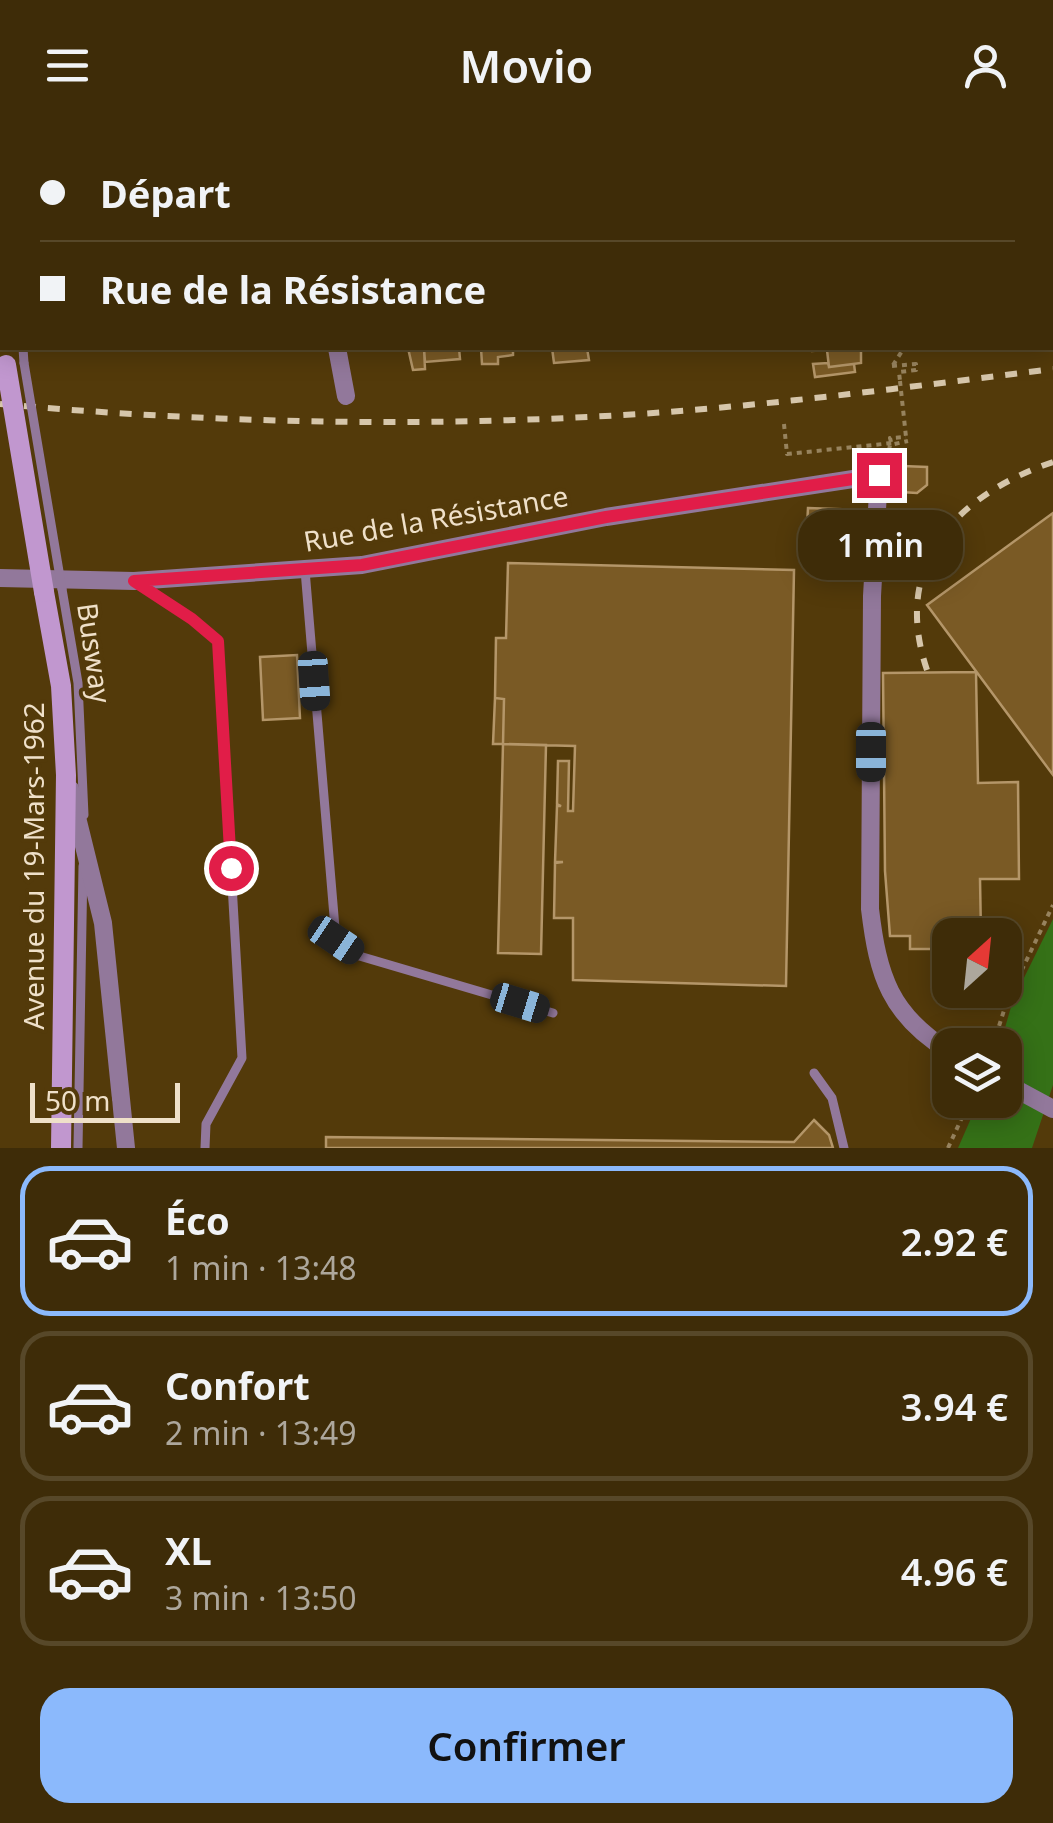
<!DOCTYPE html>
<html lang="fr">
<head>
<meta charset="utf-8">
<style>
  body { margin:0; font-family:"Noto Sans",sans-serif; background:#453412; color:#f1f3f6; height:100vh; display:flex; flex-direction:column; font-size:38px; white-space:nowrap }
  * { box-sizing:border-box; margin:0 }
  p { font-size:32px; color:#ada79c }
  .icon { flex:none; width:55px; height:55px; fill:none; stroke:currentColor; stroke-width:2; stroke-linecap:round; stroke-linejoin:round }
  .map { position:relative; height:1018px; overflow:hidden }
  .details { display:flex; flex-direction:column; background:#3e2c08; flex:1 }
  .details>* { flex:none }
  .guide { position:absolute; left:0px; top:0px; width:1055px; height:220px; box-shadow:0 5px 25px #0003,0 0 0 2px #574829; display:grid; align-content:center; height:220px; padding:0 40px; background:#3e2c08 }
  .needle { width:65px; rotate:27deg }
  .fabs { position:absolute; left:932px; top:788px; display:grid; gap:20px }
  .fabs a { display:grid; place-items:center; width:90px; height:90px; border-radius:20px; background:#3e2c08; box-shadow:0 5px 25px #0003,0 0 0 2px #574829; font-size:50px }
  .scale { position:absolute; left:30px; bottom:25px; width:150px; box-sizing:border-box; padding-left:10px; border:5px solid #efe0c9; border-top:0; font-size:28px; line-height:35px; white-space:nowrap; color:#efe0c9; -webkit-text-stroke:8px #533a0a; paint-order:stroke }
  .end { position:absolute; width:45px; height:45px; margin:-22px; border:12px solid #e11d48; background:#fff; box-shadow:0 0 0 5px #fff }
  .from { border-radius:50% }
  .bubble { position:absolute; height:70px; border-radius:30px; background:#3e2c08; box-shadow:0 5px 25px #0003,0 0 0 2px #574829; font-size:32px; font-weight:600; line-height:70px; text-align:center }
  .car { position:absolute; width:30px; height:60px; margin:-30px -15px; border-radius:12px; box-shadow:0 0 8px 2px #0007; background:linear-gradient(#222 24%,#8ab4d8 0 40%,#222 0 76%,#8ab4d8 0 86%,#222 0) }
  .guide b { display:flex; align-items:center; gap:35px; height:95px; font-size:38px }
  .guide b+b { border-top:2px solid #574829 }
  .guide i { width:25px; height:25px; background:#f1f3f6 }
  ul { padding:18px 0 0; list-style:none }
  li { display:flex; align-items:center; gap:30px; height:150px; margin:0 20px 15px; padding:0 20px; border:5px solid #574829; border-radius:30px }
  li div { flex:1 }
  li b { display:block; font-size:38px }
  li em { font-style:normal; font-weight:600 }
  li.on { border-color:#8bb9fc }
  li>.icon { width:90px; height:90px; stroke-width:1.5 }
  .button { display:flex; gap:20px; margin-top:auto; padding:20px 40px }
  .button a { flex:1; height:115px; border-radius:30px; background:#8bb9fc; color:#111; font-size:40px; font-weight:600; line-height:115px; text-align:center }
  header { display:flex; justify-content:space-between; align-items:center; height:130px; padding:0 40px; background:#3e2c08; font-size:45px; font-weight:600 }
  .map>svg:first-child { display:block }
  .water { fill:#357117 }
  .building { fill:#7a5a25; stroke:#b49669; stroke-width:2.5 }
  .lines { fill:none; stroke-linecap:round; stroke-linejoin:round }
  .path { stroke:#97835e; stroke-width:4; stroke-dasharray:5 5; stroke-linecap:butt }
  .lane { stroke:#92789b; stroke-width:9 }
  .street { stroke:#92789b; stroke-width:18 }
  .secondary { stroke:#c197cf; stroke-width:20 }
  .rail { stroke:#d6c6ab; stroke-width:6; stroke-dasharray:12 12; stroke-linecap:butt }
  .path-bridge { stroke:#97835e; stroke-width:4; stroke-dasharray:5 5; stroke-linecap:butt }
  .lane-bridge { stroke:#92789b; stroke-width:9 }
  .secondary-bridge { stroke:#c197cf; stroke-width:20 }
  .route { stroke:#e11d48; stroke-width:12 }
  .labels { text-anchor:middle; stroke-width:8; stroke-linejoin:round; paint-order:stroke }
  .street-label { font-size:28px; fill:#efe0c9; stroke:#533a0a }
</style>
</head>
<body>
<header><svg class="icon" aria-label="menu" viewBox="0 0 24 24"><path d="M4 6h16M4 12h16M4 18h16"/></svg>Movio<svg class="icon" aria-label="person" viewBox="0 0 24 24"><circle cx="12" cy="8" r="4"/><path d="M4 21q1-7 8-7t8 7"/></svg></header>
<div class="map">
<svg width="1053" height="1018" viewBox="0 0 1053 1018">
  <rect width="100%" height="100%" fill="#533a0a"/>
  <path class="water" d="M1053,789V955L1032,1018H958L979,970H1005V915H1000L1013,870Z"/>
  <path class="building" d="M408,218H424L425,239L413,240Z
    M424,218H459L460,229L425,232Z
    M481,218H513V225L498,227V234H482Z
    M552,218H587L589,230L554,233Z
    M811,218H861V233L829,237L827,220L812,221Z
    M828,233L829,237L854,234L855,242L815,247L813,234Z
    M902,336L927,337V355L917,363L901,362Z
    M808,378L862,380L861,432L842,431V416L806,415Z
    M1053,383V645L927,475Z
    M508,433L794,440L786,856L573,850V788H554L555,733L563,732H555L557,676H561L557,674L558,631H569L568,681H573L575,616L503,614L504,569L495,568L496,508H506Z
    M297,525L300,588L263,590L260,527Z
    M976,542L978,653L1018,652L1019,749H980L981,805H950V819H910V806H890L885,741L883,543Z
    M495,568L504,569L503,614H493Z
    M503,614L546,615L541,824L498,823Z
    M814,990L829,1005L833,1018H326V1007L794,1012Z"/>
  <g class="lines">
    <path class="path" d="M1052,171H1053
      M893,235L904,218
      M892,236L916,234V240L899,242L900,251
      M784,294L787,324L892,313
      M891,312L890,308L906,307
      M887,330L890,315L908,311
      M993,915L1007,871L1053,775
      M948,1018L970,970"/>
    <path class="lane" d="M0,43L2,49
      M23,218L24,233
      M305,440L336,810L356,825L553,883
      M136,452L192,489L218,511L242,928L206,994L205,1018
      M62,459L78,553L84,685
      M814,943L832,968L844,1018
      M78,1018L83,736"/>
    <path class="street" d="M296,0L297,2
      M520,0V2
      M900,0V2
      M436,2L443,0
      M337,218L346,266
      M0,448L134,451L362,435L606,387L879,345L872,466L870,779C878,846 890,885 950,922
      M70,659L103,793L126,1018
      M1005,953L1053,979"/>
    <path class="secondary" d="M0,166L2,193
      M44,462L61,556L66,645L61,1018"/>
    <path class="rail" d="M0,274C212,293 425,298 638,284C777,275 915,256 1053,239
      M927,540C891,434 956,365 1053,332"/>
    <path class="path-bridge" d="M900,251L906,307"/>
    <path class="lane-bridge" d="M24,233L62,459"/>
    <path class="secondary-bridge" d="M6,235L44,462"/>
  </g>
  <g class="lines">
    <path class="route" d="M231,738L218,511L192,489L134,451L362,435L606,387L879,345"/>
  </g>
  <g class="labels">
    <g class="street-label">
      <text transform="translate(436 389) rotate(-10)" y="10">Rue de la Résistance</text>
      <text transform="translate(94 523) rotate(82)" y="10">Busway</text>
      <text transform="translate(34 736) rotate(-90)" y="10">Avenue du 19-Mars-1962</text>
    </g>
  </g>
</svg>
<div class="fabs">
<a><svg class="needle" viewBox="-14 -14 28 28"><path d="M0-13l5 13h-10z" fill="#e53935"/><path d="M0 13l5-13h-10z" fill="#ada79c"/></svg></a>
<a><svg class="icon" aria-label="layers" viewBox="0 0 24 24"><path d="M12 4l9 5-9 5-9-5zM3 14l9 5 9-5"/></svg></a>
</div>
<div class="scale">50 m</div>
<i class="end from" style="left:231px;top:738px"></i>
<i class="end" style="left:879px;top:345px"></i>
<div class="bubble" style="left:798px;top:380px;width:165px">1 min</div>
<i class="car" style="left:314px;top:551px;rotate:176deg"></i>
<i class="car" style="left:871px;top:622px;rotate:180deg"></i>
<i class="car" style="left:336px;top:810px;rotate:124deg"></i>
<i class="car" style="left:520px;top:873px;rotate:107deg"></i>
<div class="guide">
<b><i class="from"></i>Départ</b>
<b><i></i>Rue de la Résistance</b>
</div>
</div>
<section class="details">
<ul>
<li class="on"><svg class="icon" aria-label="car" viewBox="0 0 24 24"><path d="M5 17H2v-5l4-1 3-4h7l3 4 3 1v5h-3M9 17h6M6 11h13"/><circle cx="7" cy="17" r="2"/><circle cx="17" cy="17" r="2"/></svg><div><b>Éco</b><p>1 min · 13:48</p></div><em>2.92 €</em></li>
<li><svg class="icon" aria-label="car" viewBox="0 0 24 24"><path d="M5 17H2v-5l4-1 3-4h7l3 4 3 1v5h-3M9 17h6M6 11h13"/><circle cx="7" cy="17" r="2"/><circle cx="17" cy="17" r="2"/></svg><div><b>Confort</b><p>2 min · 13:49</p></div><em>3.94 €</em></li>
<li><svg class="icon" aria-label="car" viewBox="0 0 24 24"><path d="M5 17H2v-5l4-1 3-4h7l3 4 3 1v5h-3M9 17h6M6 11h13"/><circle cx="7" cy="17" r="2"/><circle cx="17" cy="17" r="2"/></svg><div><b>XL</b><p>3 min · 13:50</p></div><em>4.96 €</em></li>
</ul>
<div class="button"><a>Confirmer</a></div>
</section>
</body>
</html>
